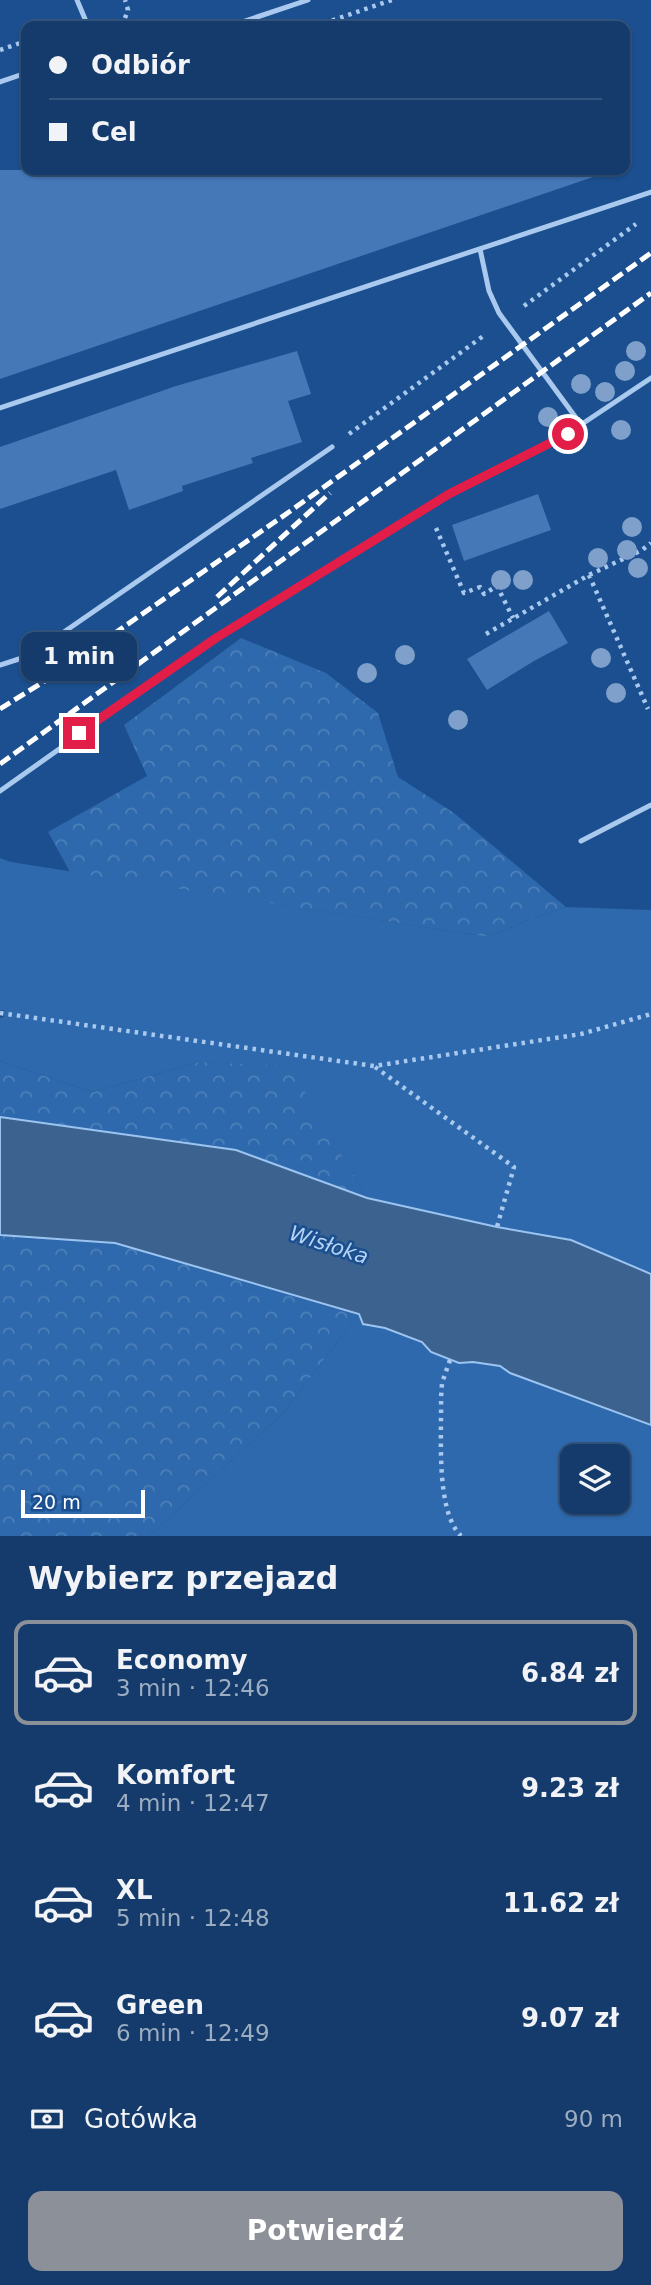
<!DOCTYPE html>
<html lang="pl">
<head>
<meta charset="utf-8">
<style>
  body { margin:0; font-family:"DejaVu Sans",sans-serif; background:#214673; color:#f1f3f6; height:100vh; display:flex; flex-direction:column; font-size:26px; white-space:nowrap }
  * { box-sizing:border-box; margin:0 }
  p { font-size:23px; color:#9dadc1 }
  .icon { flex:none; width:38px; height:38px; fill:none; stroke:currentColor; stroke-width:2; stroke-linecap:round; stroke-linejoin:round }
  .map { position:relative; height:1536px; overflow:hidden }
  .sheet { display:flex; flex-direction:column; background:#143b6b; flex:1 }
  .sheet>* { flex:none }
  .hud { position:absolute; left:21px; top:21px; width:609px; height:154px; border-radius:14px; box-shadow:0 2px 5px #0004,0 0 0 2px #33557e; display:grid; align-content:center; height:154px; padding:0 28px; background:#143b6b }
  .buttons { position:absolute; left:560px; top:1444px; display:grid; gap:14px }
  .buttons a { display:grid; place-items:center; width:70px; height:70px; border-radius:14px; background:#143b6b; box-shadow:0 2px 5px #0004,0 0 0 2px #33557e; font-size:35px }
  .scale { position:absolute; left:21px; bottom:18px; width:124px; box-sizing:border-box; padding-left:7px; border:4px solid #fff; border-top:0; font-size:19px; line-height:24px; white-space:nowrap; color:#fff; -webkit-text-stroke:5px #1b4f8f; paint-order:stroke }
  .end { position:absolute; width:32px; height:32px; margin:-16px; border:9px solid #e11d48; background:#fff; box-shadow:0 0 0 4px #fff }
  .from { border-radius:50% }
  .bubble { position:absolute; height:49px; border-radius:14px; background:#143b6b; box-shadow:0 2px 5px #0004,0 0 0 2px #33557e; font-size:23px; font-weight:700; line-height:49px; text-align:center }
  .hud b { display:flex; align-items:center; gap:24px; height:66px; font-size:26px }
  .hud b+b { border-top:2px solid #33557e }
  .hud i { width:18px; height:18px; background:#f1f3f6 }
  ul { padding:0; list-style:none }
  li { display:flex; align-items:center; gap:21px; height:105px; margin:0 14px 10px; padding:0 14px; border:4px solid transparent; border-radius:14px }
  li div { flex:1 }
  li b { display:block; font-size:26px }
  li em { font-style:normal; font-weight:700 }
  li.on { border-color:#8c9099 }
  li>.icon { width:63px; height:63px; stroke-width:1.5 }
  h2 { padding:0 28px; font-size:32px; line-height:84px }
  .pay { display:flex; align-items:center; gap:18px; height:77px; padding:0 28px; font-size:26px }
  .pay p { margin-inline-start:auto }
  .action { display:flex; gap:14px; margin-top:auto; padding:14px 28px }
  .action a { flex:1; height:80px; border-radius:14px; background:#8c9099; color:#fff; font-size:28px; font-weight:700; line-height:80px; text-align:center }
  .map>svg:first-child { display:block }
  .grass { fill:#2e69ad; fill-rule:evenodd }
  .forest { fill:url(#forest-crowns) }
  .water { fill:#3c6290; stroke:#9cc4f0; stroke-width:2 }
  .building { fill:#4478b7 }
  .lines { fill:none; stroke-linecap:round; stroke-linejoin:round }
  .path { stroke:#a9c9ee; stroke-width:4.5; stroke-dasharray:3.5 5; stroke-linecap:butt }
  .lane { stroke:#a9c9ee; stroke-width:5 }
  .rail { stroke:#fff; stroke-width:5; stroke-dasharray:12 5; stroke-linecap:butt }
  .tree { fill:#7ea0ca }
  .route { stroke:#e11d48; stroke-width:9 }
  .labels { text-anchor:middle; stroke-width:5; stroke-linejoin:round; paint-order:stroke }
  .water-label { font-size:21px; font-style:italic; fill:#b5d3f5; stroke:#1b4f8f }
</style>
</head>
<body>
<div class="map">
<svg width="651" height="1536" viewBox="0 0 651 1536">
  <defs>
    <pattern id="forest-crowns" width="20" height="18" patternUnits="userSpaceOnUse" patternTransform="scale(1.75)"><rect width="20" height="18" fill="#2e69ad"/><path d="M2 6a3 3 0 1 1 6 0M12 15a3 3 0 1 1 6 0" fill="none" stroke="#4d80b9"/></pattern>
  </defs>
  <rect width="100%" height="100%" fill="#1b4f8f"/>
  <path class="grass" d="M0,858L11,862L488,937L533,918L566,907L651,910V1274L571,1240L497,1227L367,1198L290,1067L199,1062L93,1092L0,1061V1018L4,1017V1010H0Z
    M359,1314L363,1324L385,1328L422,1342L431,1352L459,1363L473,1362L500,1366L510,1373L651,1425V1536H149L283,1413ZM572,1456H618V1502H572Z"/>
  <path class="forest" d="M241,638L326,673L378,713L398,777L454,813L566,907L533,918L488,937L70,872L48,832L147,776L124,725Z
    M0,1061L93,1092L199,1062L290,1066L367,1198L236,1150L0,1117Z
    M0,1235L115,1243L359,1314L283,1413L149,1536H0Z"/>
  <path class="water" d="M0,1117L236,1150L367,1198L497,1227L571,1240L651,1274V1425L510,1373L500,1366L473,1362L459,1363L431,1352L422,1342L385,1328L363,1324L359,1314L115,1243L0,1235Z"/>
  <path class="building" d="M0,170H598L599,175L0,379Z
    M297,351L311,394L288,401L302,442L251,458L253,463L182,486L183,491L129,510L116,470L0,509V447L176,386Z
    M538,494L551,530L464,561L452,525Z
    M549,611L568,643L534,661L487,690L467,659Z"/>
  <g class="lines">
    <path class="path" d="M122,26L128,10L125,0
      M316,26L392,0
      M0,50L26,41
      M524,306L636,224
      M349,434L486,334
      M436,528L464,593L480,587L484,594L497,586L513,618
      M589,575L648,709
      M486,634L589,575L642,550L651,543
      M0,1013L374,1066L581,1034L651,1014
      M375,1067L514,1167L497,1227
      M450,1360L442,1383L441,1398C442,1434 435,1510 461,1536"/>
    <path class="lane" d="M77,0L88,26
      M230,26L308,0
      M0,82L26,73
      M480,249L489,291L499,313L582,426
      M0,408L651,192
      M0,665L22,658L48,643L332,447
      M0,791L216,638L448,494L555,442L651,378
      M581,841L651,805"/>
    <path class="rail" d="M217,597L330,493
      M0,709L56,674L289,512L651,253
      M0,764L651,293"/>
  </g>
  <g class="tree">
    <circle cx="636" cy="351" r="10"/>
    <circle cx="625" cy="371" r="10"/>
    <circle cx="581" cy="384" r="10"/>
    <circle cx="605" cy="392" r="10"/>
    <circle cx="548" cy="417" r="10"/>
    <circle cx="621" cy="430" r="10"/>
    <circle cx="632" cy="527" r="10"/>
    <circle cx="627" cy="550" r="10"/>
    <circle cx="598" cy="558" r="10"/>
    <circle cx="638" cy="568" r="10"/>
    <circle cx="501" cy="580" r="10"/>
    <circle cx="523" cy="580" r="10"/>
    <circle cx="405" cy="655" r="10"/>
    <circle cx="601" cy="658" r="10"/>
    <circle cx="367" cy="673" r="10"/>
    <circle cx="616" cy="693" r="10"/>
    <circle cx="458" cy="720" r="10"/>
  </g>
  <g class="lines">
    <path class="route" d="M79,733L216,638L449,494L568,434"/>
  </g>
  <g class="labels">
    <g class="water-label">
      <text transform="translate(329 1245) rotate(18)" y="7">Wisłoka</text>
    </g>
  </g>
</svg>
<div class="buttons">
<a><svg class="icon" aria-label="layers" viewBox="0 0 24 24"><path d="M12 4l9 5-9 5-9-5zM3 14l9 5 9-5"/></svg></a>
</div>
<div class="scale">20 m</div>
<i class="end from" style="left:568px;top:434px"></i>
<i class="end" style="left:79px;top:733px"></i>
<div class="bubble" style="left:21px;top:632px;width:116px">1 min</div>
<div class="hud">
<b><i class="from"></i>Odbiór</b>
<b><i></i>Cel</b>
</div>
</div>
<section class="sheet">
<h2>Wybierz przejazd</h2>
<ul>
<li class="on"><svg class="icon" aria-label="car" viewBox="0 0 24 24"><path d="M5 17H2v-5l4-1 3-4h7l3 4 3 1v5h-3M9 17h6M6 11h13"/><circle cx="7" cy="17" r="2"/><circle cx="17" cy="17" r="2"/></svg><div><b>Economy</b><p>3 min · 12:46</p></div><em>6.84 zł</em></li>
<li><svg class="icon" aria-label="car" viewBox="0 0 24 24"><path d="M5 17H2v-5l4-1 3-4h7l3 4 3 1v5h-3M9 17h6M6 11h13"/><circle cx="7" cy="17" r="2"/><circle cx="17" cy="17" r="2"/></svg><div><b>Komfort</b><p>4 min · 12:47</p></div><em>9.23 zł</em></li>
<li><svg class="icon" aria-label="car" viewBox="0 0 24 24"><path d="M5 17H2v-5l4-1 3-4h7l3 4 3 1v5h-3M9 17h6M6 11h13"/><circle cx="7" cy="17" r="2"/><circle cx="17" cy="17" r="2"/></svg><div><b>XL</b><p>5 min · 12:48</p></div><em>11.62 zł</em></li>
<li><svg class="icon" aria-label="car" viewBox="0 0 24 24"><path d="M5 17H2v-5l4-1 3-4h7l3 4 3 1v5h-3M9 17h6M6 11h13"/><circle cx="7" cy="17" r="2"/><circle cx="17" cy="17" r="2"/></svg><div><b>Green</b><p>6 min · 12:49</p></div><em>9.07 zł</em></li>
</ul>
<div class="pay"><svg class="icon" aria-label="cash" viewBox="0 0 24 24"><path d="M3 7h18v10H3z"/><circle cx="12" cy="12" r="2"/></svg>Gotówka<p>90 m</p></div>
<div class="action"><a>Potwierdź</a></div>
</section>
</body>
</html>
